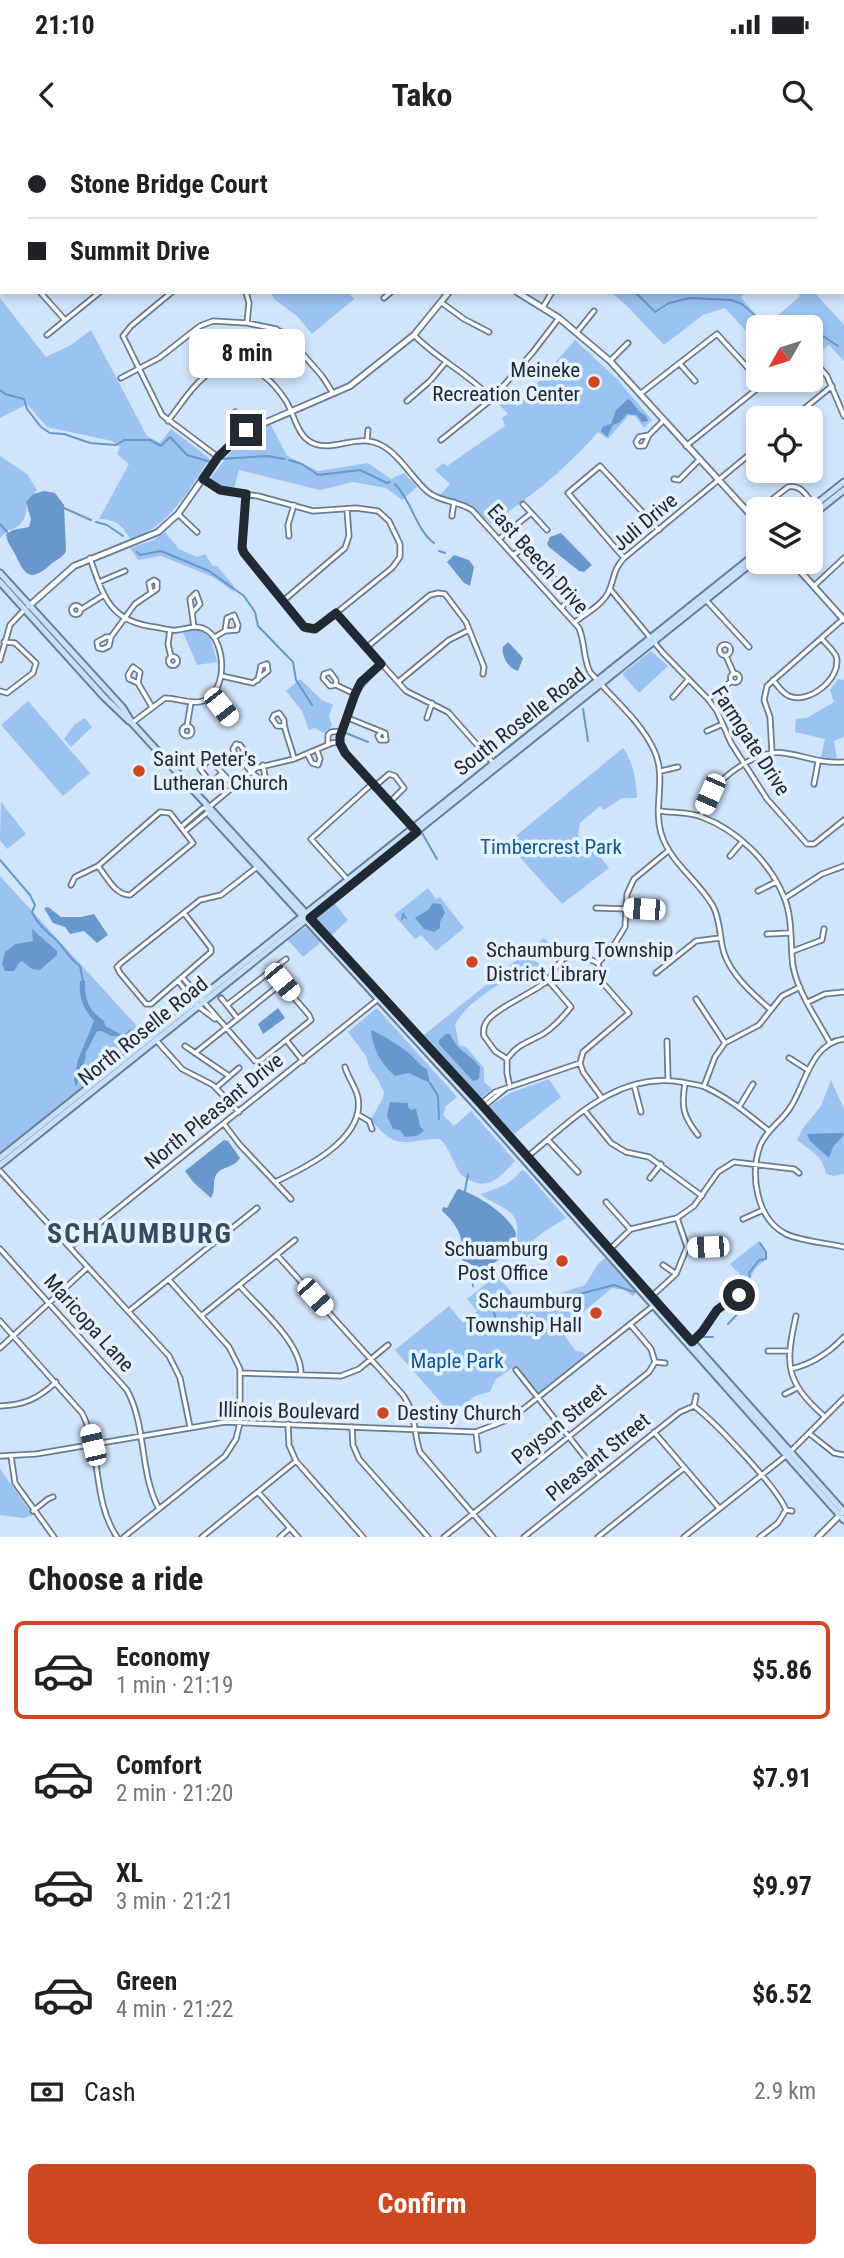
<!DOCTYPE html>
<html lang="en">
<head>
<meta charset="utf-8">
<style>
  body { margin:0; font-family:"Roboto Condensed",sans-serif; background:#f2f2f2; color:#202124; height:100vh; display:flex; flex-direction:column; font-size:26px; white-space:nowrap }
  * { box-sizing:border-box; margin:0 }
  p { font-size:23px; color:#757577 }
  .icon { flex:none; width:38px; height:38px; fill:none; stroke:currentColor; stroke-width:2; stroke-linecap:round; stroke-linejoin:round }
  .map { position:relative; height:1397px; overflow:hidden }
  .drawer { display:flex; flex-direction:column; background:#fff; flex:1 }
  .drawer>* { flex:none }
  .banner { position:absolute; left:0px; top:0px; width:845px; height:154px; box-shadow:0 4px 10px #0003; display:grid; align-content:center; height:154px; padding:0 28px; background:#fff }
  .needle { width:46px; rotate:231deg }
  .controls { position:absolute; left:746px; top:175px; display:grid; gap:14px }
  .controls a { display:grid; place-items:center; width:77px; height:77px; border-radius:10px; background:#fff; box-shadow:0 4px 10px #0003; font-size:35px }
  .end { position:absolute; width:32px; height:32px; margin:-16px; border:9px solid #212932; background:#fff; box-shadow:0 0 0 4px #fff }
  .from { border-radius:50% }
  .bubble { position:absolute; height:49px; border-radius:10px; background:#fff; box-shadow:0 4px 10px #0003; font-size:23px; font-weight:700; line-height:49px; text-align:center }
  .car { position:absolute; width:21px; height:42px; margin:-21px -10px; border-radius:9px; box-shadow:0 0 5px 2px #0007; background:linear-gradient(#fff 24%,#345 0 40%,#fff 0 76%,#345 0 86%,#fff 0) }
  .banner b { display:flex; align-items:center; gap:24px; height:66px; font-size:26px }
  .banner b+b { border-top:2px solid #e0e0e0 }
  .banner i { width:18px; height:18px; background:#202124 }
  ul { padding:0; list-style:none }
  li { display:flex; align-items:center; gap:21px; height:98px; margin:0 14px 10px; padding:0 14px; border:4px solid transparent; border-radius:10px }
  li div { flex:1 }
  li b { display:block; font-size:26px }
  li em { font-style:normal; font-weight:700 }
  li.active { border-color:#cf471e }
  li>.icon { width:63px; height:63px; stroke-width:1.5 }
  h2 { padding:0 28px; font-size:32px; line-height:84px }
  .pay { display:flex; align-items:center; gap:18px; height:77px; padding:0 28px; font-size:26px }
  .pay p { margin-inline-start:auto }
  .button { display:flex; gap:14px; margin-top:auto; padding:14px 28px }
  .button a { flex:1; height:80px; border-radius:10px; background:#cf471e; color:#fff; font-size:28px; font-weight:700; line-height:80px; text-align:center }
  .status { display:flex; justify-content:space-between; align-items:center; height:49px; padding:0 35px; background:#fff; direction:ltr }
  .status svg { height:19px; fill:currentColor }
  header { display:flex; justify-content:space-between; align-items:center; height:91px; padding:0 28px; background:#fff; font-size:32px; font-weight:700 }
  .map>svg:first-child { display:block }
  .green { fill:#9ac3f1 }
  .water { fill:#6797cc }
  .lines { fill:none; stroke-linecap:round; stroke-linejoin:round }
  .stream { stroke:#6797cc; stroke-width:2 }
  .minor-casing { stroke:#697c91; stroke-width:7 }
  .tertiary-casing { stroke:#697c91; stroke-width:8 }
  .secondary-casing { stroke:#697c91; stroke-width:9 }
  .minor { stroke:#fff; stroke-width:3.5 }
  .tertiary { stroke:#fff; stroke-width:4.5 }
  .secondary { stroke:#c6e0fa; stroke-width:5 }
  .route { stroke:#212932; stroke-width:9 }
  .poi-dot { fill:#cf471e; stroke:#e4f1ff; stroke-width:2.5 }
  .labels { text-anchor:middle; stroke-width:7; stroke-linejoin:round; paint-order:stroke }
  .poi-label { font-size:21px; fill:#212932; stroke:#e4f1ff; text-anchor:end }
  .street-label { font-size:21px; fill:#212932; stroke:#e4f1ff }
  .park-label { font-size:21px; fill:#0e5797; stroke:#e4f1ff }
  .district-label { font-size:28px; font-weight:bold; letter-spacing:2px; fill:#384a5d; stroke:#e4f1ff }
</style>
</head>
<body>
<div class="status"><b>21:10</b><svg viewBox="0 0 49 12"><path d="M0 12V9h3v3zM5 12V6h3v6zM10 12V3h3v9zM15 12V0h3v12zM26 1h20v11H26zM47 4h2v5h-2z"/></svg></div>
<header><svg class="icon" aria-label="back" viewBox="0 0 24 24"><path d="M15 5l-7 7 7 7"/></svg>Tako<svg class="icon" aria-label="search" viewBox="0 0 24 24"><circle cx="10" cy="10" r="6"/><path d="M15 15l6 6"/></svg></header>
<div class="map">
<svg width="844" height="1397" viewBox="0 0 844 1397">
  <rect width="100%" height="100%" fill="#d0e4fc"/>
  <path class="green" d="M271,152H348L354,159L312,194L297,176L274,159Z
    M611,152H743L741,158L758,177L774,179L800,156L797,152H814L844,185V221L829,205L815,215L810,211V187H758V204L725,168L703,175L664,205L630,169Z
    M0,158L46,217L71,205L91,190L147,296L160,303L171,289L210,319C188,350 169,388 130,399C122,385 115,379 99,379L129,324L117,314L120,307L112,301L47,287L27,264L0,278Z
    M575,200L617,239L652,280L644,288L635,276L629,275L608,299L598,292C567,328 529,358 491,384L471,365L440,355L450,344L435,330L443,323L447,326L505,286L502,278L508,274L496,261L503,253L517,266Z
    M271,285L287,316L318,331L368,323L391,339L404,333L417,347L402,360L386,348L353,342L320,350L239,330L234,349L216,345L210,339C231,312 239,298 271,285Z
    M0,316L27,334L37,350L26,362C28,375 22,389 8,390L0,398Z
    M165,392L179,409L197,417L205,414L213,426H217L233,445L234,452L213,437L161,416L138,420L130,408L154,400Z
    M198,490L210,496L217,522L197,525L183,492Z
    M651,511L668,526L639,553L622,534Z
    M300,539L322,560L333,565L329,576L332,586L324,593L314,588L309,590L302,571L286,551Z
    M838,539L844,540V597L834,601L837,619L821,617L825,599L795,592L796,579L807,578L834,562L830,550Z
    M28,561L90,633L63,656L1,585Z
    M85,578L92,587L71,607L64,599L74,585Z
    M623,608C634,624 636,639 637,658H622L604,670L600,666L580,683L578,695L590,711L594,709L609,728L562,764L507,703Z
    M1,662L26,694L7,709L0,700Z
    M0,736L146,896L0,1013Z
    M428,748L436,759L440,757L464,788L436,811L421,795L415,799L394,775Z
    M335,764L348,780L332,795L317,778Z
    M306,787L321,802L303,817L288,800Z
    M544,798L549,803L535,821L548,831L536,844L524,829C500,844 470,859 455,884L459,905L466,907L484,928V942L492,949L480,958L424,895Z
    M377,868L457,957L446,966L443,975L454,986L471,971L515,1021C503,1033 492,1049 474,1042C466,1039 460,1035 457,1028C451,1017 449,1008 440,999C408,998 398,1015 371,979L383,958L384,952L378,940L369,927L366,916L348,892Z
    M549,939L561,957L514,994L489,967L510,953Z
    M831,940L844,969V1034L834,1036L826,1034C824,1017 810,1010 797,1000L803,988L821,966Z
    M522,1030L526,1032L566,1078L545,1091L520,1111L516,1105C523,1068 505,1072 480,1054C497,1049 510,1045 522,1030Z
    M759,1101L766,1111L767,1119C757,1126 749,1132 751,1146L730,1124Z
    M605,1118L637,1153L633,1156L624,1150L612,1148L575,1179V1183L564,1192L566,1198L576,1211L583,1212L586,1215L537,1256L514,1227L495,1240L490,1252L475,1256L452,1275L395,1210L449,1166L463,1183L477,1171L467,1159L497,1135L523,1166L585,1145L598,1124Z
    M0,1329L33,1375L24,1378L0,1375Z"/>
  <path class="water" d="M628,259C634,262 636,271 646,276L648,281L642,282L637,275L627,274L620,282L613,285L607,297L601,291L602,287L611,284L616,270Z
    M44,351L55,353L64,365L66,411C62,419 56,419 50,425C29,444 24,433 15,414C11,406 7,403 6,394L13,390L29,387L31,379L26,362L33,354Z
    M561,393L592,425L584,432L579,431L549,407L547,404L550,397Z
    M454,415L469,420L474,427L470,446L464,443L447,422Z
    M508,502L523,518L518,531C509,529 501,516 503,507Z
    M433,763L441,764L445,773L440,782V788L434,792L424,789L415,778L428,770Z
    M48,767L61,777H81L94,774L108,795L97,803L84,791L70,794L65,787L53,783L44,768Z
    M32,789L57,811V815L40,830L32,829L22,821L19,823L14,831H5L2,824L5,812L16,804L33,801Z
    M80,841H85C85,861 88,869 104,881L105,886L124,896L130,889L133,893L131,901L125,903L123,897L111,896L102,891H97L85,914L86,916L76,947L74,939L78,920L94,881C84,870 78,856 80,841Z
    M278,868L285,878L263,894L258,884Z
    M371,890C376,891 405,909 410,914C416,919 419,926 427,929L430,943L409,933L395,936C381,924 372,907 371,890Z
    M446,894H450C458,912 469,913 480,927L479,939L473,941L439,904V900Z
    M390,962L408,963V967L411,970L416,969L420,986L424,991L416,996L405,997L400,990L393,989L387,976Z
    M834,993H843L844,995L833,1007L829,1018L810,1001L807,994Z
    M224,1000L228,1001L240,1018C233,1029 221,1026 216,1035C212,1043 216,1051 211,1058L194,1043L185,1031Z
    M459,1049C479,1056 508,1074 516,1093C515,1110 497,1122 482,1130L458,1118L464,1112L461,1109C464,1095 453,1080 442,1071L443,1067L447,1068L457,1050Z"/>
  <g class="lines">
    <path class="stream" d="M437,0L438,2
      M635,152L655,172L669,163L690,158L731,160L742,164L768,187
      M810,193L820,194L838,206
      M0,250L5,254L24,259L27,269L41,287L50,293L64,294L90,303L116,305L124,300H150L161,306L170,297L187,315L211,322
      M219,319L268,316L284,319
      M289,320L302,324L318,335L360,330L387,343L390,342
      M395,344C412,361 416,390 434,403
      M64,368L91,380
      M96,382L107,385L123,396
      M0,384L7,392
      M439,411L445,413
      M137,412L140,415L161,411L209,431L244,456L255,472L258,486L293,522L296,540L312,565
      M583,569L588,601
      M346,593L368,602
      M422,693L437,719
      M0,720L30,755L35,765L32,772C37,783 44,789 53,797C64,806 68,818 80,826L83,841
      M402,779L403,774L406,778
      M124,908L126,901
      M430,943L438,956L439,979
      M465,1051L468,1034
      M473,1146L472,1132L474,1126
      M752,1149L749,1133L759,1120L766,1119V1112L760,1103
      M480,1155C484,1160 488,1163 492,1168C495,1173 495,1180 499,1184C505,1188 541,1190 549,1189
      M549,1165L564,1158L614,1145L634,1152
      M746,1165L751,1155
      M728,1184L744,1167
      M702,1197H713"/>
    <defs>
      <path id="minor" d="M91,0L92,2
        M169,0L171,2
        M272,0L273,2
        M585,0L586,2
        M841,0L844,2
        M57,2L59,0
        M377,2L378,0
        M737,2V0
        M783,2V0
        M0,54L2,55
        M0,70L2,63
        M0,89L2,100
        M40,152L65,180
        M172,152L131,186L123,196L162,275L218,317
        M246,152L249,163L247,183
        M384,158L391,152
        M442,163L464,179L489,192
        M543,167L552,152
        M577,192L594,171
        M47,195L100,152
        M414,195C438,220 468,233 492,259
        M810,216L827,236L844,276
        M610,221L628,203
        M680,224L695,241
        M121,238L159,218L200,186L213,181L247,183L276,189L286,195L322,236L333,253
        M640,254L717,194L758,239
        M407,261L430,241L445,223
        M235,272L246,291
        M794,277L832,246
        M168,281C182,263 195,241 215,229C221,225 228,226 235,226C259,228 273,241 286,261C295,275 297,298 315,304C330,310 351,299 368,301C395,304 409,336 428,352C440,362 459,361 472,370L579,488C585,502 583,518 590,532C611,557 640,580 654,610C667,637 653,666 661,693C670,723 698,740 713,766C721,781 719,797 724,813C731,835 754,855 771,870
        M649,295L639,297L636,302L638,306H644L649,295L663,281
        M441,300L492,259L533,212L559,178
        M367,301L368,290
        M686,306L768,240
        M203,339L220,350L258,356L313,371L356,368L378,371L389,381L400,404V417L392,428L320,486L307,489L246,416L242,408L246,354
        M674,339L679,340L699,320
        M523,364L547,390
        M760,369L788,347C801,344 807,356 814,366
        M178,374L197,392
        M452,376L454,362
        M751,376L758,371
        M289,396L288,385L294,365
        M499,399L531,373
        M513,415L521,410L558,442L567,460L562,468
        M90,418C103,456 110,482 155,487C162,488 170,491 177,490C188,489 197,483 208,491C226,504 228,552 203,561C192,565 177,558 165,558L132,583
        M624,418L568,353L600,326L659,390
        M99,442L125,431
        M814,446L844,418
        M610,449L663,513L708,559L717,571L731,603L767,659L807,704H814L844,680
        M151,452L149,443L154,440L157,442
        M706,460L749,507
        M283,461L345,408L349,396L347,369
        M71.5 470a4.5 4.5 0 1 1 9 0a4.5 4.5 0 1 1-9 0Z
        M80,470L104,455
        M193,472L200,464L196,453L190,459L194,487
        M336,473L406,551L448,572L494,624
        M575,482C585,474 602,465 608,453C615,439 612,431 624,418L756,309
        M170,490L168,504L171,517
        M106,497H111L109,506L103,509L98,508L97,502Z
        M111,497L135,464L157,449V442
        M215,497L225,491L237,490L238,485L234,475L227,478L225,491
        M719.5 510a5.5 5.5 0 1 1 11 0a5.5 5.5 0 1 1-11 0Z
        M367,507L430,455L438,453L445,454L466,482L484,527L483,534
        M726,516L734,534
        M168.5 521a4.5 4.5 0 1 1 9 0a4.5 4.5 0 1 1-9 0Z
        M0,520L10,485L25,469
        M133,527L140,532L138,543L129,539L128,535Z
        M730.5 538a4.5 4.5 0 1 1 9 0a4.5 4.5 0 1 1-9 0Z
        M222,536L253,543L268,531L267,524
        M258,540L261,526L267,524
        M773,540C778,546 782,553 789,556C808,565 843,538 836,516C833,510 826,504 822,499
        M398,542L449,500L469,490
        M138,543L152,567
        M336,545V540L330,532L324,534L323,538L330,546L336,545L355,554
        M0,551L7,553L33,533L36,523L15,503L4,502
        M212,556L230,579
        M673,557L689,539
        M708,559L732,541
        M348,578L385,593L386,600
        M427,578L432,563
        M187,586L191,562
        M283,586H277L272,579L274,575L279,573L284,580C283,589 292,607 294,619
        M182 591a5 5 0 1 1 10 0a5 5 0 1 1-10 0Z
        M707,591L723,584
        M381,592L378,596L380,600H386
        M340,602L345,613L413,688
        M328,605V595L331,592L341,591
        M772,612L770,577L764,560L767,546L843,479
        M308,615L312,623L318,625L320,619L317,610
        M241,617L244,610L240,605L236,604L233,609L235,614C243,621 250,633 260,639L265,636L263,625
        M661,631L678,627
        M222,633L211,643L200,629L210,619L234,646
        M814,644L818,622
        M375,646L389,634L395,636L404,648L390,662
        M660,671C673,673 689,672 702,677C737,690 770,722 784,757C793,778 790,804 793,826C798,853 817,879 830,903
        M701,675C704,669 706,661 710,655C723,634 759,609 784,613C805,616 822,624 844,622
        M182,686L203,668H208
        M185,691L207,673L208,668L256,628L294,619L332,603L340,602L341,591L358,548L381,524
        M730,716L742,702
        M348,740L311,699L373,643
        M71,745L75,737L98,726L160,672L170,673L193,703L130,755C115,755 107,737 98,726
        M758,751L776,742
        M785,758L822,734L844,726
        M596,768L660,770
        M184,773L211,808V812L151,864H146L120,833L117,827L121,823L200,760L221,755L257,727
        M767,794L789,793
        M793,811L822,800L824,789
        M656,833L696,801L720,798
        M183,838L255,921H260L311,880L309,875L271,831
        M178,841L199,867L215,879
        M221,858L227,865
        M696,859L725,903
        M808,862L825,854L844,852
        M237,878L227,865L286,819
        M844,899C810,904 806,944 790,968C781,982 766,990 760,1006C750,1034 756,1079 786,1094C800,1101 827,1103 844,1107
        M156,900L182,929L213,945L239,972
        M287,901L303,921
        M667,901L668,940
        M185,906L229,936
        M195,913L282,843
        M789,918L808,930
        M507,919C519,903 527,903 543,894C554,887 563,877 571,867L548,840
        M580,923L583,932L602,958
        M685,943C681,967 683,976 698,995
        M634,945L641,972
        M704,946L715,917L725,903L759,885L782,856L800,847
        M217,947L239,928
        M510,947L507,933V919L495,911L484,896C483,891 484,885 487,881C495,869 532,853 546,842C553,835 557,821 567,817C577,813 589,819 598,823
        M480,964L495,952L580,923L583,912L629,873L602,842L598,823L614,805L625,787L627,754L634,739L668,711
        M483,967L504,950
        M739,967L753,944
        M585,971L611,1003L626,1012L649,1017L702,1056
        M357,974L369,981L372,989
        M224,984L240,1005L291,1059
        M548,1000L578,1032
        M526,1018C571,981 617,931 681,942C689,944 699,944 707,948C730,959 749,975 769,991
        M0,1031L169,1216L180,1238L190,1287
        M650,1038L661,1024
        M275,1042C305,1028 365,999 358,958C356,947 348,938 345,927
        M606,1062L630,1089
        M743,1079L763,1070
        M70,1107L377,860
        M687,1107H708
        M0,1109L127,1250C147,1287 139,1332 159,1369
        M609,1110L631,1089L677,1078L694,1066L718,1032L734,1022L794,1029L799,1033
        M277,1115L403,1255C417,1275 413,1292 420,1312L493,1397
        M663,1125L676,1134
        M239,1145C260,1169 302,1203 301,1235
        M652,1156L676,1134L687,1107L677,1078
        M129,1171L257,1068
        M201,1176L295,1100
        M796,1176C785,1225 785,1241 824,1276
        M0,1181L82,1273C102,1312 92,1360 117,1397
        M693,1201L702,1193L717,1170L738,1154L740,1145H745L750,1149V1153L747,1156L738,1154
        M0,1208L88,1127
        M768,1211H787
        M655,1222L665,1223
        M791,1229C813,1224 829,1213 844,1197
        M516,1230L600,1336
        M241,1233L341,1236L359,1229L388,1205
        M785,1254L797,1248
        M0,1266C24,1265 38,1259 56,1242
        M694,1266C715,1282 777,1347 786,1370
        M491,1272L495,1285
        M288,1284L289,1305L296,1321L363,1397
        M352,1287L353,1305L359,1319L428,1397
        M476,1292L478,1310
        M654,1292L719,1368
        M810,1294L834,1313L844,1315
        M0,1316L36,1314L225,1282L476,1292L512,1278L653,1166
        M11,1316L15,1343L54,1397
        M258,1352L298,1397
        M33,1371L48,1359L53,1357
        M124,1397L225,1316L236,1299L240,1283V1229L229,1207L169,1140
        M202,1397L296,1321
        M280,1397L290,1388
        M444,1397L649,1232L655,1222L651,1209L630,1184
        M524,1397L680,1272L694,1266L696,1256
        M598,1397L684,1328
        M684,1397L788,1314L844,1258
        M760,1397L778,1383L786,1370L792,1371"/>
      <path id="tertiary" d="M335,0L336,2
        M6,2L8,0
        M651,2L654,0
        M0,6L2,5
        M517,152L559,178L610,221L758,383
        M792,422L844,480
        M29,466L74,426L158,392L178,374L218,317L246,291L350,246L414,195L449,152
        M818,1397L842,1373"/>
      <path id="secondary" d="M810,369L844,342
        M810,377L844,350
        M0,433L123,568L132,583L483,967L844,1372
        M0,442L104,557L129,581
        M208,668L210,675L480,970L844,1380
        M0,1018L758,412
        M0,1025L758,418"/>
    </defs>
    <use href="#minor" class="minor-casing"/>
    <use href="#tertiary" class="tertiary-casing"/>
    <use href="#secondary" class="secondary-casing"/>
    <use href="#minor" class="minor"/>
    <use href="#tertiary" class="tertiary"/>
    <use href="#secondary" class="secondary"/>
  </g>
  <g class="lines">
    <path class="route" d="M246,290L218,317L203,339L220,350L246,354L242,408L244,413L304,487L315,489L336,473L381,524L361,542L355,554L340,597V603L345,613L417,692L310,778L480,963L692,1202L702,1192L717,1170L738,1154L740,1145L749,1148L750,1153L748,1155H739"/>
  </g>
  <g class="poi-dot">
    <circle cx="594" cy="242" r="7"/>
    <circle cx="139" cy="631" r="7"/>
    <circle cx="472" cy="822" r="7"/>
    <circle cx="562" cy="1121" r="7"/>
    <circle cx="596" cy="1173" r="7"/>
    <circle cx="383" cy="1273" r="7"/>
  </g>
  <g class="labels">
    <g class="poi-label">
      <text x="580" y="237">Meineke<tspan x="580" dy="24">Recreation Center</tspan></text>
      <text x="153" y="626" text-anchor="start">Saint Peter's<tspan x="153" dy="24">Lutheran Church</tspan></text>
      <text x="486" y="817" text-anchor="start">Schaumburg Township<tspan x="486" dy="24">District Library</tspan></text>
      <text x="548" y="1116">Schuamburg<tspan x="548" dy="24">Post Office</tspan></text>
      <text x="582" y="1168">Schaumburg<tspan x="582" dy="24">Township Hall</tspan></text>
      <text x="397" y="1280" text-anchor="start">Destiny Church</text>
    </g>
    <g class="street-label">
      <text transform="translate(645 382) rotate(-40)" y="7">Juli Drive</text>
      <text transform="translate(538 419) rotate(48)" y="7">East Beech Drive</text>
      <text transform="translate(520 582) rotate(-38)" y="7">South Roselle Road</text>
      <text transform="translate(751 601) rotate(57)" y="7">Farmgate Drive</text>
      <text transform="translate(143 891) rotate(-39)" y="7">North Roselle Road</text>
      <text transform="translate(214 971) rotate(-39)" y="7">North Pleasant Drive</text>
      <text transform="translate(89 1183) rotate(48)" y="7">Maricopa Lane</text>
      <text transform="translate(289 1271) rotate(1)" y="7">Illinois Boulevard</text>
      <text transform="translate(559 1284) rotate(-39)" y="7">Payson Street</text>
      <text transform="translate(598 1317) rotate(-39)" y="7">Pleasant Street</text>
    </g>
    <g class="park-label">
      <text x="551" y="714">Timbercrest Park</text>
      <text x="457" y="1228">Maple Park</text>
    </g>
    <g class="district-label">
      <text x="140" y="1103">SCHAUMBURG</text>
    </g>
  </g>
</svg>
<div class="controls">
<a><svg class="needle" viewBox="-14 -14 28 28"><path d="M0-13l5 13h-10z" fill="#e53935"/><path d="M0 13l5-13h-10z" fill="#757577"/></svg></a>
<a><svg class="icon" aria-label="locate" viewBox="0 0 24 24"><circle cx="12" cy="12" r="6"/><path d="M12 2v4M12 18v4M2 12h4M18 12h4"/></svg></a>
<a><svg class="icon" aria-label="layers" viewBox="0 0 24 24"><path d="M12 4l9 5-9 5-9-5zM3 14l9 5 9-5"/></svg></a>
</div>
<i class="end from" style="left:739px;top:1155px"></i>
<i class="end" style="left:246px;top:290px"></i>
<div class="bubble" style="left:189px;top:189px;width:116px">8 min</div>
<i class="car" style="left:221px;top:567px;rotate:142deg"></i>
<i class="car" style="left:710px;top:654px;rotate:204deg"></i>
<i class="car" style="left:644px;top:769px;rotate:274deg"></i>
<i class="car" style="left:282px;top:842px;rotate:140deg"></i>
<i class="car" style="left:708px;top:1107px;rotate:268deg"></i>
<i class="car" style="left:315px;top:1157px;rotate:138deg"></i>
<i class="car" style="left:93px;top:1305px;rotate:347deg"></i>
<div class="banner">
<b><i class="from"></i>Stone Bridge Court</b>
<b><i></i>Summit Drive</b>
</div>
</div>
<section class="drawer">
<h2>Choose a ride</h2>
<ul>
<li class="active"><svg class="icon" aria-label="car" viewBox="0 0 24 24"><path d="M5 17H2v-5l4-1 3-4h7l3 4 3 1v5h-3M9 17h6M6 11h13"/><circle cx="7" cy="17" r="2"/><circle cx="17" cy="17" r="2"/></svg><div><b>Economy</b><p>1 min · 21:19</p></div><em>$5.86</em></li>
<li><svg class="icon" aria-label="car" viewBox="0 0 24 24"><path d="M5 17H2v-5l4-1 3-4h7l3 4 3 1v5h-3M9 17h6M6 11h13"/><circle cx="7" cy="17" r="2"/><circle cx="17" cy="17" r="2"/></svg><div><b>Comfort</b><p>2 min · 21:20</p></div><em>$7.91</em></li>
<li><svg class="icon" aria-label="car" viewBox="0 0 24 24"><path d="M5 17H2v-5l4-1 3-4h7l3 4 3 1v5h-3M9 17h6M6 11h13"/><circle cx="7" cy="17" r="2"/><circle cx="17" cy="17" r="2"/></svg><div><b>XL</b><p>3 min · 21:21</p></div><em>$9.97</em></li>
<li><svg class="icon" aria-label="car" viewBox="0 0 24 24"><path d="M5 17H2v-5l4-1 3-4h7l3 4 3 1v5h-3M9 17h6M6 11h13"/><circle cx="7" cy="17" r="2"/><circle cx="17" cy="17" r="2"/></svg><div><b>Green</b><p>4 min · 21:22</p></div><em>$6.52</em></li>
</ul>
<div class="pay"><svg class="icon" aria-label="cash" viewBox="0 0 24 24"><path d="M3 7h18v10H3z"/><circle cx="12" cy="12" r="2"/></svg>Cash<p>2.9 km</p></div>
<div class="button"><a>Confirm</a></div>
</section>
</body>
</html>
